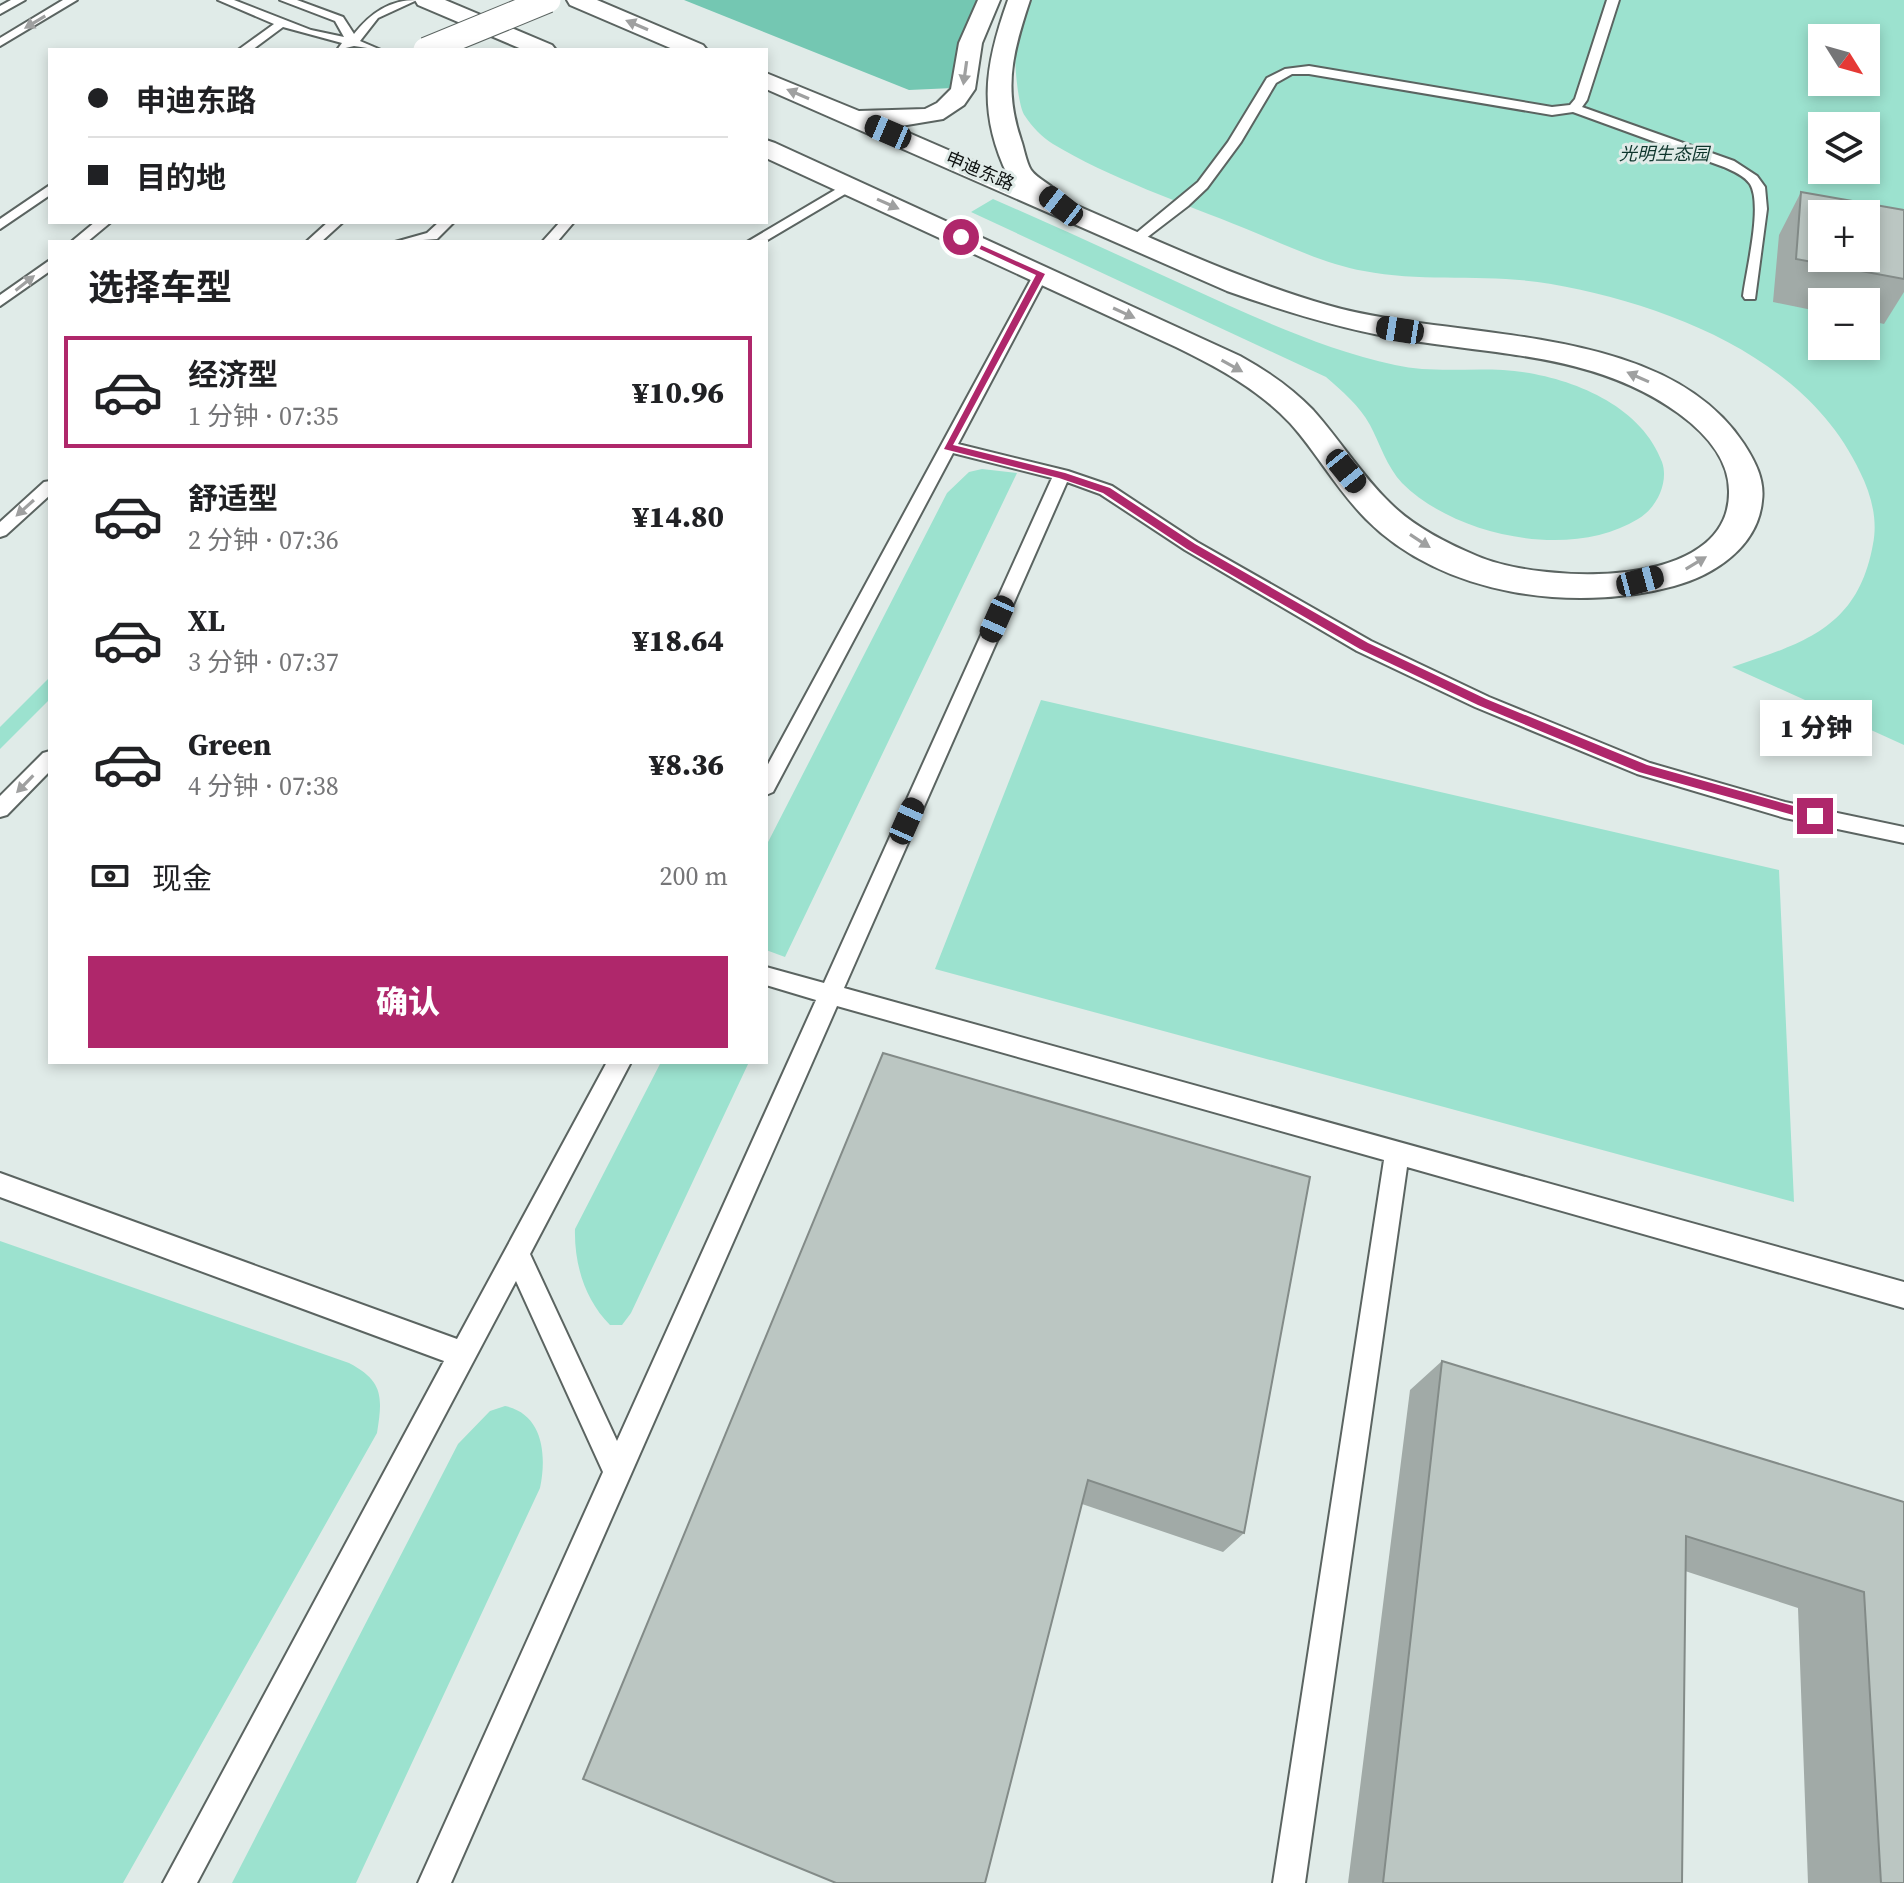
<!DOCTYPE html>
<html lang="zh">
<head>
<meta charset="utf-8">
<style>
  body { margin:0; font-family:"Source Serif 4","Noto Sans SC",serif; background:#f6f6f6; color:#202124; height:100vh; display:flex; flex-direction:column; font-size:30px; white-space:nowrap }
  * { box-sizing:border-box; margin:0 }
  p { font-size:26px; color:#757577 }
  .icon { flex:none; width:44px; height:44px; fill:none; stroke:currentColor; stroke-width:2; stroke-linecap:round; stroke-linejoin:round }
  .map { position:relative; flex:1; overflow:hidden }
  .drawer { position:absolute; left:48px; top:240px; width:720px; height:824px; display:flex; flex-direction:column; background:#fff; border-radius:0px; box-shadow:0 4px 12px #0003 }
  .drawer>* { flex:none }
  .top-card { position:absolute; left:48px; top:48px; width:720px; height:176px; border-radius:0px; box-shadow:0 4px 12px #0003; display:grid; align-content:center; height:176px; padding:0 40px; background:#fff }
  .needle { width:52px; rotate:127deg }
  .fabs { position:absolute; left:1808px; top:24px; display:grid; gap:16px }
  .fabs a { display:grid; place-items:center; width:72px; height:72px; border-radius:0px; background:#fff; box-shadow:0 4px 12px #0003; font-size:40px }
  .end { position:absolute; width:36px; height:36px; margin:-18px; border:10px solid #af276b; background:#fff; box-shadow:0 0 0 4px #fff }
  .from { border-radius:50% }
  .bubble { position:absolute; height:56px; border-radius:0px; background:#fff; box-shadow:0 4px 12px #0003; font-size:26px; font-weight:800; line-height:56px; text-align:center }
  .car { position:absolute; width:24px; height:48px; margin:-24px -12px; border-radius:10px; box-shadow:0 0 6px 2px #0007; background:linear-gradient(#222 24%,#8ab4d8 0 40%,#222 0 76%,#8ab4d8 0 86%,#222 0) }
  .top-card b { display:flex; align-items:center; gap:28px; height:76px; font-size:30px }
  .top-card b+b { border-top:2px solid #e0e0e0 }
  .top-card i { width:20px; height:20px; background:#202124 }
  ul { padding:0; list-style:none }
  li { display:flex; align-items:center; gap:24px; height:112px; margin:0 16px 12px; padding:0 24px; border:4px solid transparent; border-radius:0px }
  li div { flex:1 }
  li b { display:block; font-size:30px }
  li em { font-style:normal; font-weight:800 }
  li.current { border-color:#af276b }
  li>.icon { width:72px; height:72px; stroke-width:1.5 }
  h2 { padding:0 40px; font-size:36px; line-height:96px }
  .pay { display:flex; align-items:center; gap:20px; height:88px; padding:0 40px; font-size:30px }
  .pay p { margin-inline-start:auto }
  .primary-button { display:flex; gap:16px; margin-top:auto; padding:16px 40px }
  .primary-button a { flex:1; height:92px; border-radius:0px; background:#af276b; color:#fff; font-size:32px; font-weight:800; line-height:92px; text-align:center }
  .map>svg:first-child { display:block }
  .green { fill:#9ce2cf; fill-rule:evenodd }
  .forest { fill:#74c7b2 }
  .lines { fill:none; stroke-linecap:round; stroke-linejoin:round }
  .lane-casing { stroke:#5b6461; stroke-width:4 }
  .secondary-casing { stroke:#5b6461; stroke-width:4 }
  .lane { fill:#fff; fill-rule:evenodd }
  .secondary { fill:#fff; fill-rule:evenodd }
  .street-bridge-casing { stroke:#5b6461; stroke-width:27; stroke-linecap:butt }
  .street-bridge { stroke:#fff; stroke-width:25 }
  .wall { fill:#a1aaa7 }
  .building { fill:#bbc6c2; stroke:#838b88; stroke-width:2; fill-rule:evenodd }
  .oneway { fill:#9fa0a0 }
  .route { fill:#af276b }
  .labels { text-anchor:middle; stroke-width:6; stroke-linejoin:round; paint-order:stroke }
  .far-park-label { font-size:18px; font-style:italic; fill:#0d352c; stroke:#e0ebe8 }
  .far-street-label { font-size:18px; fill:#0e1211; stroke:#e0ebe8 }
</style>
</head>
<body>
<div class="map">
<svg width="1904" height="1883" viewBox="0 0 1904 1883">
  <rect width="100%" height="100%" fill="#e0ebe8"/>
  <path class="green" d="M1032,0H1904V745L1732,667C1804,643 1858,628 1873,544C1878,519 1871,494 1860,472C1807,358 1669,305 1551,284C1490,273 1426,283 1364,271C1323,264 1282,243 1244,228C1185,204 1107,177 1053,144C1042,137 1032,127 1025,116C1017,105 1013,51 1016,37C1019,24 1026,11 1032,0ZM1822,38H1866V82H1822ZM1822,126H1866V170H1822ZM1822,214H1866V258H1822ZM1822,302H1866V346H1822Z
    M993,199C1058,227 1122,257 1186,286C1254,317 1322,349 1395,365C1431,373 1467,368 1503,370C1563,374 1640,402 1662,462C1669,482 1657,508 1638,519C1572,560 1456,537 1402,483C1387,467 1380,444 1370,425C1359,405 1343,392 1326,377L971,212Z
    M982,469L1017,473L785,957L766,950V846L947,493L969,472Z
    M50,677V699L0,749V727Z
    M1041,700L1779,870L1794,1202L935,969Z
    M661,1062H749L631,1313L622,1325H610C585,1300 574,1264 575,1229Z
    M0,1241L349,1363C383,1381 383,1396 377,1433L123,1883H0Z
    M505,1406C543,1414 547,1455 540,1488L356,1883H232L458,1444L490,1411Z"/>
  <path class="forest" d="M684,0H981L953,88L909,90Z"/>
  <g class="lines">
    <defs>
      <path id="lane" d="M11,0H25L0,14V6Z
        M63,0H77L0,46V38Z
        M218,0H234L311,30L344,37L335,21L280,0H297L343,17L354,34C371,13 389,0 417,0L378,18L360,41L381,50L354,46L337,50L342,43L283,27L252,50H238L274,24Z
        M1607,0H1619L1587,100L1582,107L1734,161L1757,176L1765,187L1767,209L1755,299H1745L1743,296C1746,271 1763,205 1750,184C1745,176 1733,171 1724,167L1573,112L1552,115L1309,74H1292L1276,83L1241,142L1207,188L1188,206L1141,242L1129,239L1198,182L1228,142L1267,78L1285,69L1309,66L1552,107L1570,105L1575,99Z
        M845,184L857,187L764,242H747Z
        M50,185V195L0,229V219Z
        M95,222H111L87,242H71Z
        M328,222H343L321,242H306Z
        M439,222H454L437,239L395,242L427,233Z
        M560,222H574L557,242H542Z
        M50,260V271L0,306V295Z
        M1041,270L1048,274L958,444L1068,471L1112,486L1197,542L1371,641L1489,697L1650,763L1785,802L1904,827V843L1785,818L1637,774L1475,707L1357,651L1185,550L1100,494L1067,482L844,988L1904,1282V1308L1407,1167L1305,1883H1273L1384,1160L837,1006L451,1883H418L603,1472L516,1281L197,1883H163L444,1361L0,1197V1173L457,1339L607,1062H631L530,1254L617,1441L816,1000L766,985V967L824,983L1052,478L953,453L773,792L766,795V768L1034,274Z
        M50,481V495L6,535L0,537V522L44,482Z
        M50,751V771L7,815L0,817V796L43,753Z"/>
      <path id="secondary" d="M415,0H445L552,45L556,50H524L418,5Z
        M567,0H597L703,45L707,50H675L570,5Z
        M978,0H1000L982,43L975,89L964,105L943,119L895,127L1008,176C977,112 985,64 1008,0H1030C1013,51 1003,87 1021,140C1024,148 1026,162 1031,170C1038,180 1052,184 1059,194L1057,197C1146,235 1234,278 1327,305C1453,342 1663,320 1744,444C1755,461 1765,480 1762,501C1758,546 1715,575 1674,586C1574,613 1442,596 1366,519C1337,490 1317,453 1290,423C1258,389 1217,367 1176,347L766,158V140L775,143L1240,356C1267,371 1292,388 1313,410C1340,440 1361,475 1390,503C1414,527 1446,543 1477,556C1539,583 1731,593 1729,491C1729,458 1703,431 1678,413C1598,355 1501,355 1407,340C1345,330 1286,312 1227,291L766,89V73L859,111L925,109L937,103L951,89L959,43Z"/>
    </defs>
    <use href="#lane" class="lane-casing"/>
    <use href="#secondary" class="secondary-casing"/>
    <use href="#lane" class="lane"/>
    <use href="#secondary" class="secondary"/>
    <defs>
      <path id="street-bridge" d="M426,50L548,0"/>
    </defs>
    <use href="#street-bridge" class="street-bridge-casing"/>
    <use href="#street-bridge" class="street-bridge"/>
  </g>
  <path class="wall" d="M1801,192L1904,210V292L1884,324L1866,320V302H1822V312L1773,302L1779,235Z
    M883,1053L1244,1533L1223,1552L1082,1504Z
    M1442,1361L1904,1502V1883H1808L1798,1608L1685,1571L1682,1883H1348L1410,1390Z"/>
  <path class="building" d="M1801,192L1904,210V279L1796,259ZM1822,214H1866V258H1822Z
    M883,1053L1310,1177L1244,1533L1088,1480L985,1883H836L583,1779Z
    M1442,1361L1904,1502V1883H1881L1864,1592L1686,1536L1682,1883H1383Z"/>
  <defs><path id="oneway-solid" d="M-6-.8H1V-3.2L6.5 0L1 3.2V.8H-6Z" transform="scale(2)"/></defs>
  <g class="oneway">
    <use href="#oneway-solid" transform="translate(35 22) rotate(149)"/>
    <use href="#oneway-solid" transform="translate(637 25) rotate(-157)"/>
    <use href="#oneway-solid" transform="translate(965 73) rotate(98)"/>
    <use href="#oneway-solid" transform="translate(798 94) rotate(-157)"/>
    <use href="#oneway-solid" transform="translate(888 204) rotate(24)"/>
    <use href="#oneway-solid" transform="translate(25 283) rotate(-38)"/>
    <use href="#oneway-solid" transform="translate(1124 313) rotate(25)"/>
    <use href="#oneway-solid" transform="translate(1232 366) rotate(29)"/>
    <use href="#oneway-solid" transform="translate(1638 377) rotate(-156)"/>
    <use href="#oneway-solid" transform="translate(25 508) rotate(138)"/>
    <use href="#oneway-solid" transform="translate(1420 541) rotate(33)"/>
    <use href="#oneway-solid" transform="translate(1696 563) rotate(-31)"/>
    <use href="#oneway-solid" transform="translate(25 784) rotate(134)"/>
  </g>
  <path class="route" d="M958,235L1045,274L953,445L1065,473L1110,488L1195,544L1368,643L1486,699L1647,765L1815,812L1821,816L1819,820L1815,821L1639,772L1478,705L1360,649L1187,549L1103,493L1059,478L944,449L1036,275L958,239Z"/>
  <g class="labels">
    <g class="far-park-label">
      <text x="1664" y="160">光明生态园</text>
    </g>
    <g class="far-street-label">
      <text transform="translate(980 171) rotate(23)" y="6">申迪东路</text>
    </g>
  </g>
</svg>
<div class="fabs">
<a><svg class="needle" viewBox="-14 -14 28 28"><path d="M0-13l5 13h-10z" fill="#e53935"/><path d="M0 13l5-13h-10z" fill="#757577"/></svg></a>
<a><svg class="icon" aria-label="layers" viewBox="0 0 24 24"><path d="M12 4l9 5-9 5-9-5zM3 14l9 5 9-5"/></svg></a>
<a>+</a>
<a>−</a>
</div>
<i class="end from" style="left:961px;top:237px"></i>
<i class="end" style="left:1815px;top:816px"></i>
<div class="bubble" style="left:1760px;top:700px;width:112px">1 分钟</div>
<i class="car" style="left:888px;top:132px;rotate:293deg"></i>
<i class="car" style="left:1061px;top:206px;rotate:308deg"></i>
<i class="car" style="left:1400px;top:330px;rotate:279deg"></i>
<i class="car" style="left:1346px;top:471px;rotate:141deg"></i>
<i class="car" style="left:1640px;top:581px;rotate:75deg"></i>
<i class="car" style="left:997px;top:619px;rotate:204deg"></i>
<i class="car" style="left:907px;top:821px;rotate:24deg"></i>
<div class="top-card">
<b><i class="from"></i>申迪东路</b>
<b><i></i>目的地</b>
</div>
<section class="drawer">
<h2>选择车型</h2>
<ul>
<li class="current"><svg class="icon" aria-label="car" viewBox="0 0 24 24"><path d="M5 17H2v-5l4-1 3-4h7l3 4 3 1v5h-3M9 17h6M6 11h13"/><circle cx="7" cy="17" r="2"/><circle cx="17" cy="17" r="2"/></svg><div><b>经济型</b><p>1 分钟 · 07:35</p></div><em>¥10.96</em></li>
<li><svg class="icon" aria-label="car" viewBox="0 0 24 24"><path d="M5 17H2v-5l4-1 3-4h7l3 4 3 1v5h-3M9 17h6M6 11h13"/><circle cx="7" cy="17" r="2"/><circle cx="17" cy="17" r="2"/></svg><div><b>舒适型</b><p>2 分钟 · 07:36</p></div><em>¥14.80</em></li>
<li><svg class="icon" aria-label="car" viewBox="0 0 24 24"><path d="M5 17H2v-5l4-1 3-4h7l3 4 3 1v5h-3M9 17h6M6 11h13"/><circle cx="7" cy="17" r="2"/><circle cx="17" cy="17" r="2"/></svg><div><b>XL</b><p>3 分钟 · 07:37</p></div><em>¥18.64</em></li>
<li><svg class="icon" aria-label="car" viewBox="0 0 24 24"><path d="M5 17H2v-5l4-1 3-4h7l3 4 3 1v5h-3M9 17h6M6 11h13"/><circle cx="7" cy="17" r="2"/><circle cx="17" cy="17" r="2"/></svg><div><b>Green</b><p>4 分钟 · 07:38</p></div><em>¥8.36</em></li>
</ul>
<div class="pay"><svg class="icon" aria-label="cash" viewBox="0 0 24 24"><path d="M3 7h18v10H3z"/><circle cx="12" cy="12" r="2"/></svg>现金<p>200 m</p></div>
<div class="primary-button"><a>确认</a></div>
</section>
</div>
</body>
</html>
